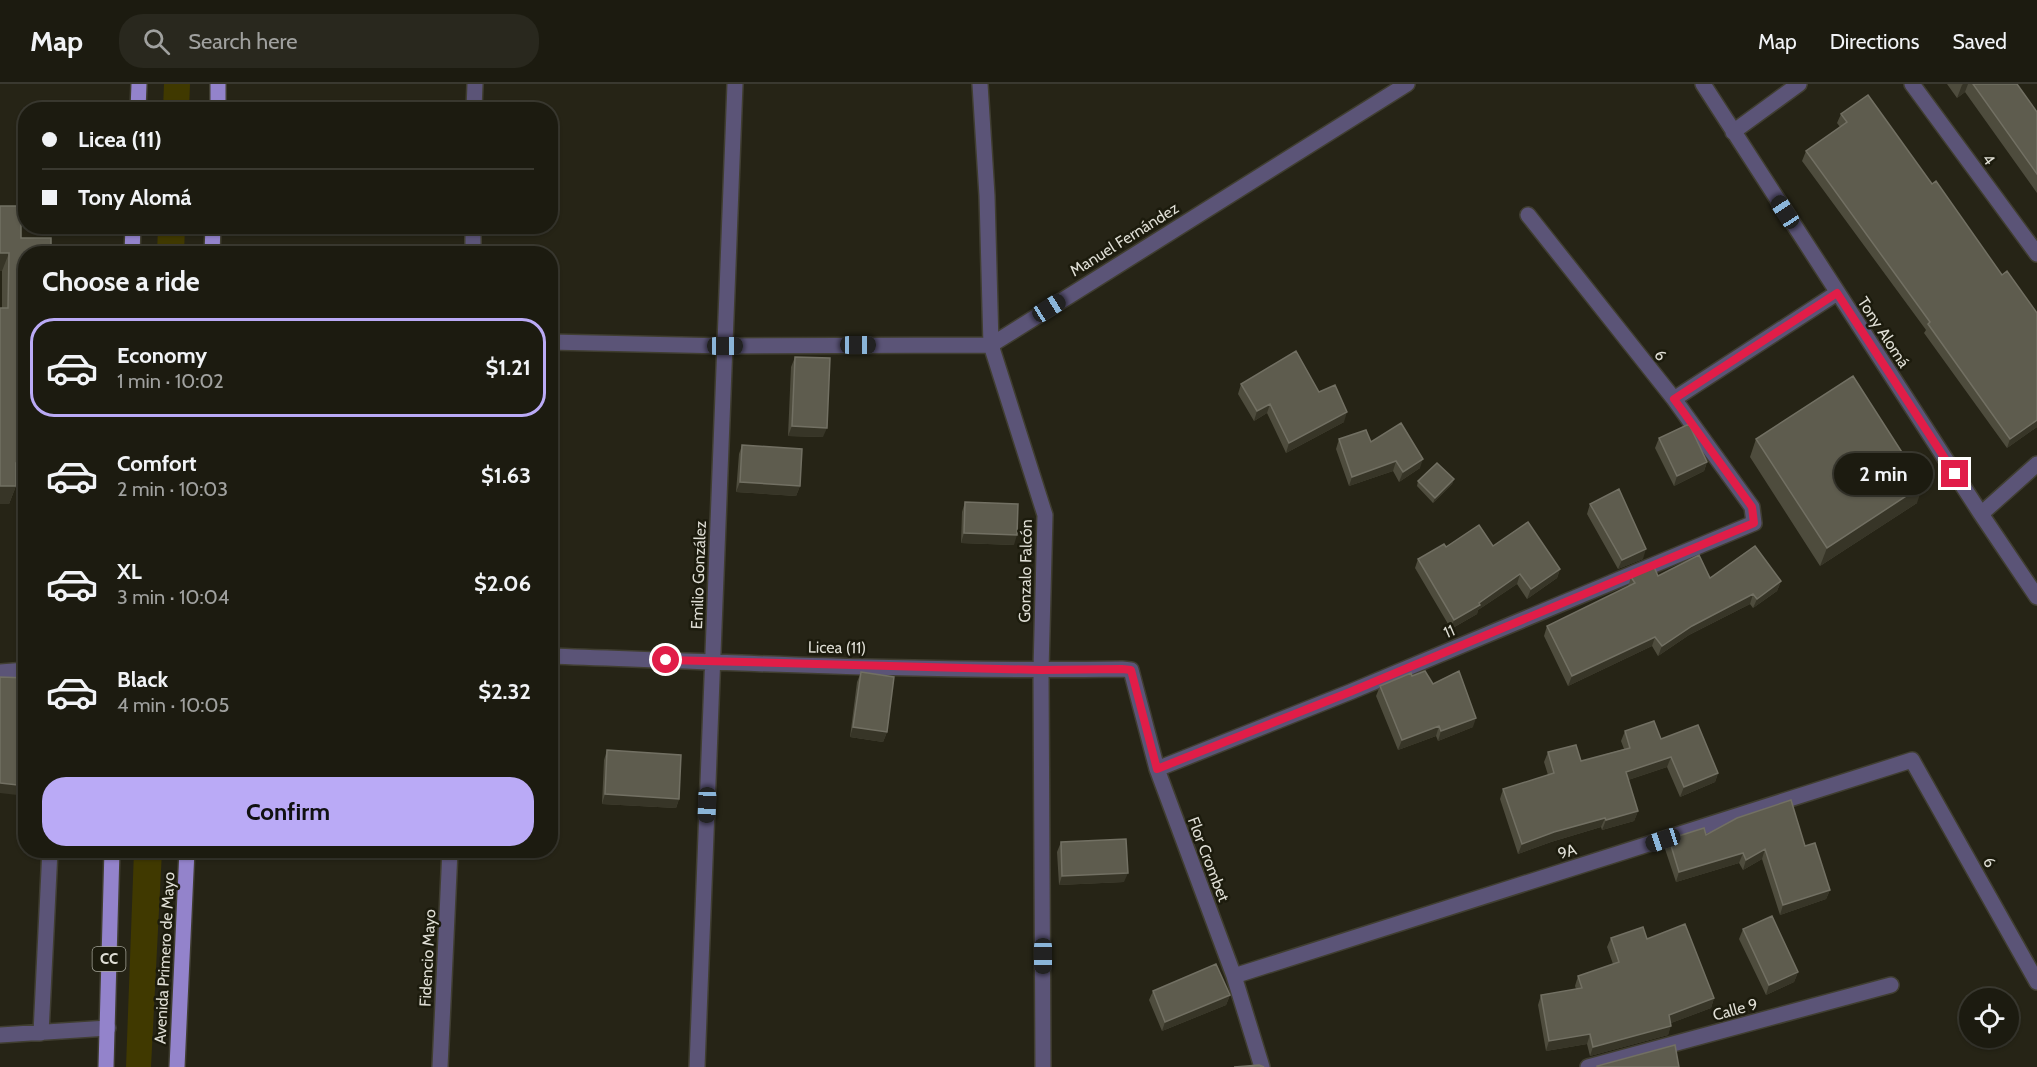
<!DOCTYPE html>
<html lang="en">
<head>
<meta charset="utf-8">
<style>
  body { margin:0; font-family:Cabin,sans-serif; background:#29281e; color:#f1f3f6; height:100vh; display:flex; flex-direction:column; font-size:22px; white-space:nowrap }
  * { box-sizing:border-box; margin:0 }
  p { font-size:20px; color:#a0a19f }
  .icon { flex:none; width:33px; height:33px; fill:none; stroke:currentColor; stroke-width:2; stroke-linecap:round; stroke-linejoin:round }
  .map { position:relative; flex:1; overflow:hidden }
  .drawer { position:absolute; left:18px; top:162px; width:540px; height:612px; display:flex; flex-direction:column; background:#1c1b10; border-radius:24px; box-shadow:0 2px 4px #0004,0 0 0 2px #3a3930 }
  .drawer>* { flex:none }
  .banner { position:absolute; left:18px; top:18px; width:540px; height:132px; border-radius:24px; box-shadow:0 2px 4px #0004,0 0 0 2px #3a3930; display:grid; align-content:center; height:132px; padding:0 24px; background:#1c1b10 }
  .tools { position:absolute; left:1959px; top:904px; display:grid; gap:12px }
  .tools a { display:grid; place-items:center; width:60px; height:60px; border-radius:50%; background:#1c1b10; box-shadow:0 2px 4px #0004,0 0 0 2px #3a3930; font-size:30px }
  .end { position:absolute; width:27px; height:27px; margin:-14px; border:8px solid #e11d48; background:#fff; box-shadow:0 0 0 3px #fff }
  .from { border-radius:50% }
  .bubble { position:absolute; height:42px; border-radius:21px; background:#1c1b10; box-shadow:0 2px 4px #0004,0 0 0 2px #3a3930; font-size:20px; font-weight:700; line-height:42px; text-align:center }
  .car { position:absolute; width:18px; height:36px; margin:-18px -9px; border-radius:8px; box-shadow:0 0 4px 2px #0007; background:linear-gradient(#222 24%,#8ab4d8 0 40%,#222 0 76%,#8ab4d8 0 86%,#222 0) }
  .banner b { display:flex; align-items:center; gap:21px; height:57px; font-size:22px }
  .banner b+b { border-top:2px solid #3a3930 }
  .banner i { width:15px; height:15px; background:#f1f3f6 }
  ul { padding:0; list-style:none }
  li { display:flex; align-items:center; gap:18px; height:99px; margin:0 12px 9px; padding:0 12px; border:3px solid transparent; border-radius:24px }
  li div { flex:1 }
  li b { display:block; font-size:22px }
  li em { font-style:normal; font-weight:700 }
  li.current { border-color:#baaaf6 }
  li>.icon { width:54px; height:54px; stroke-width:1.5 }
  h2 { padding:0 24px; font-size:27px; line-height:72px }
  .button { display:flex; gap:12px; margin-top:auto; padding:12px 24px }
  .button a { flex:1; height:69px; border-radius:24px; background:#baaaf6; color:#111; font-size:24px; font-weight:700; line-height:69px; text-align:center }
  header { display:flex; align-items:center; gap:36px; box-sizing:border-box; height:84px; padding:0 30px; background:#1c1b10; border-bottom:2px solid #3a3930 }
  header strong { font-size:28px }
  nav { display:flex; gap:33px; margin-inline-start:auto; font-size:21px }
  .search { width:420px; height:54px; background:#29281e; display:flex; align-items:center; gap:15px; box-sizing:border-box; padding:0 21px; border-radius:24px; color:#a0a19f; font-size:22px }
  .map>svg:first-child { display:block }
  .green { fill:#403900 }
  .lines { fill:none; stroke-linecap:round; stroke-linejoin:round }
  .minor-casing { stroke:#403e31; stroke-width:18 }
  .major-casing { stroke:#403e31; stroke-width:18 }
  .minor { stroke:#5b5477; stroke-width:15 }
  .major { stroke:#9383cb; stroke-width:15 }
  .wall { fill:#4e4c3d }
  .shaded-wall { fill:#373527 }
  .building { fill:#5e5c4e; stroke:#727063; stroke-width:1.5 }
  .route { stroke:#e11d48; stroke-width:8 }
  .labels { text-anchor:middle; stroke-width:5; stroke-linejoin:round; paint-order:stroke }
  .shield { fill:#1c1b0d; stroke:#a4a499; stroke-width:1.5 }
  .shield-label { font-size:15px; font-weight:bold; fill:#dfded5 }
  .street-label { font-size:16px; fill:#dfded5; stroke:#1c1b0d }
</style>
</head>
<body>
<header>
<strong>Map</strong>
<div class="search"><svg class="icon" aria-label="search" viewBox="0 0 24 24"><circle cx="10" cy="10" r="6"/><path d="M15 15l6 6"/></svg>Search here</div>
<nav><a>Map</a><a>Directions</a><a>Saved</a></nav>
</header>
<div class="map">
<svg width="2037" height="983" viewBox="0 0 2037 983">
  <rect width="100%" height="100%" fill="#262416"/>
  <path class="green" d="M164,0H190L189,25H163Z
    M158,143H185L184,169H157Z
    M134,767H162L151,983H126Z"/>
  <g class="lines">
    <defs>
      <path id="minor" d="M980,0L987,112L991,261L1045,431L1041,586L1043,983
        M1703,0L1981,430L2037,513
        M1912,0L2037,170
        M474,26L475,0
        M1733,48L1799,0
        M473,170V142
        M550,258L725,262L991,261L1407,0
        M1674,315L1837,209
        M1981,430L2037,380
        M550,572C741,579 932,588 1122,585L1131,586L1157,685L1234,892L1262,983
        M0,588L26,586
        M1157,685L1350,608L1754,439L1752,423L1674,315L1528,131
        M1234,892L1912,676L2037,898
        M41,949L50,766
        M0,951L108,944
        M440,983L450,766
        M697,983L735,0
        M1588,983L1891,901"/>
      <path id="major" d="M138,26L139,0
        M218,26V0
        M132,170L133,142
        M212,170L213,142
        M106,983L112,766
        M177,983L187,766"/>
    </defs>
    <use href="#minor" class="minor-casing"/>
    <use href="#major" class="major-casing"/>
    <use href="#minor" class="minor"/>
    <use href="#major" class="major"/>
  </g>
  <path class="wall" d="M1947,0H2017L2037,28V109L1965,8L1957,14Z
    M1841,30L1932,100L2002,191L2037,229V343L2007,364L1924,249L1926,246L1802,77L1806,67L1840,43L1837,39Z
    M0,122L21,154L26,170V397H16V402L9,420H0V224H2V187Z
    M795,273L823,353L788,352L791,283Z
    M1241,300L1319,308L1344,338L1286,369L1267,329L1254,337L1238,310Z
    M1659,354L1707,378L1704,387L1674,402L1655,364Z
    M1339,355L1371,358L1420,384L1399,398L1393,387L1349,402L1336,365Z
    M1756,355L1917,419L1820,482L1750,373Z
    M742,361L800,402L796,412L736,408L739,370Z
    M1454,395L1452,400L1433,419L1417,402L1418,397Z
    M965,418L1014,461L961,459L962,428Z
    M1590,420L1643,475L1618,485L1587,430Z
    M1493,462L1560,485L1557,494L1527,515L1517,500L1478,526L1477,530L1451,545L1415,484L1418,475L1446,463Z
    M1658,492L1781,497L1777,507L1753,524L1750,520L1689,551L1658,572L1652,562L1568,602L1544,552L1547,542L1628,503L1631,493Z
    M861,588L887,648L883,658L850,653L857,598Z
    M1412,592L1433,600L1473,643L1438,657L1436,652L1398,666L1376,612L1380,602Z
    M1625,647L1661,655L1718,689L1715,698L1680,713L1667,683L1628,696L1638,727L1634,737L1602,746L1601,743L1551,758L1518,770L1500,715L1503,705L1548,691L1544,678L1548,668L1581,677L1624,665L1621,657Z
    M607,666L679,715L676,724L602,720L604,676Z
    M1706,751L1805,762L1830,806L1826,815L1780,831L1762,775L1743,786L1739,779L1676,798L1665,765L1669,755Z
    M1061,758L1124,798L1059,801L1057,768Z
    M1743,845L1798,888L1794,898L1766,911L1739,855Z
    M1611,854L1647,855L1714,914L1711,924L1671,939L1668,951L1590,972L1587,960L1546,967L1538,921L1541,911L1576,905L1575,902L1578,892L1613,880L1607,863Z
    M1153,907L1230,911L1226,921L1162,947L1149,916Z"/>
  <path class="shaded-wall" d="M1963,0H1968L1965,8L1957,14L1962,1Z
    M0,169H9L2,187H0Z
    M1270,320L1267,329L1254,337L1257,327Z
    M1347,328L1344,338L1286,369L1289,359Z
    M2037,336V343L2007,364L2010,355Z
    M792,342L827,344L823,353L788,352Z
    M1423,375L1420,384L1399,398L1403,388Z
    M1396,377L1393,387L1349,402L1352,393Z
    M1707,378L1704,387L1674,402L1677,392Z
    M16,379H26V397H9Z
    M1454,395L1452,400L1433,419L1435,414Z
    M740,398L800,402L796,412L736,408Z
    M1923,401L1917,419L1820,482L1827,464Z
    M0,402H16L9,420H0Z
    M964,449L1017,451L1014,461L961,459Z
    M1646,465L1643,475L1618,485L1622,476Z
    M1560,485L1557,494L1527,515L1531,505Z
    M1520,490L1517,500L1478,526L1477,530L1451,545L1454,536Z
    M1781,497L1777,507L1753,524L1757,515Z
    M1753,510L1750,520L1689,551L1658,572L1662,562L1692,542Z
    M1655,553L1652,562L1568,602L1572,592Z
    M1476,634L1473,643L1438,657L1441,647Z
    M1439,642L1436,652L1398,666L1402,656Z
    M853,643L887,648L883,658L850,653Z
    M1671,673L1667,683L1622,698L1626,688Z
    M1718,689L1715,698L1680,713L1684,703Z
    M0,699L26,702V712L0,709Z
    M605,710L679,715L676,724L602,720Z
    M1638,727L1634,737L1602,746L1606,736Z
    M1605,734L1601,743L1551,758L1518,770L1522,760L1554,748Z
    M1765,765L1762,775L1743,786L1746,776Z
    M1743,769L1739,779L1676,798L1679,788Z
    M1128,789L1124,798L1059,801L1062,792Z
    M1830,806L1826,815L1780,831L1783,821Z
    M1798,888L1794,898L1766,911L1769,901Z
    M1230,911L1226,921L1162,947L1165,938Z
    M1714,914L1711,924L1666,941L1669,931Z
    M1671,942L1668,951L1590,972L1593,963Z
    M1590,950L1587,960L1546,967L1549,957Z"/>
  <path class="building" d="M1973,0H2017L2037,28V90Z
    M1868,11L1932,100L1936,97L2002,191L2007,187L2037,229V336L2010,355L1928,240L1930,238L1806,67L1847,38L1841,30Z
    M0,122H21V154H51V170H26V379H16V402H0V224H8L9,169H0Z
    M1296,267L1319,308L1335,301L1347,328L1289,359L1270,320L1257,327L1241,300Z
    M795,273L830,274L827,344L792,342Z
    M1853,292L1923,401L1827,464L1756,355Z
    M1401,339L1423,375L1403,388L1396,377L1352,393L1339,355L1366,346L1371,358Z
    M1689,340L1707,378L1677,392L1659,354Z
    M742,361L802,365L800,402L740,398Z
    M1437,379L1454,395L1435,414L1418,397Z
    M1619,405L1646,465L1622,476L1590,420Z
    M965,418L1018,420L1017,451L964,449Z
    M1528,438L1560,485L1531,505L1520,490L1479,519L1480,521L1454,536L1418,475L1444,460L1446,463L1479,441L1493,462Z
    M1755,462L1781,497L1757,515L1753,510L1692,542L1662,562L1655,553L1572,592L1547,542L1635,499L1631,493L1654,483L1658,492L1699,471L1710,494Z
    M1425,587L1433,600L1459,587L1476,634L1441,647L1439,642L1402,656L1380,602L1411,589L1412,592Z
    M861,588L894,593L887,648L853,643Z
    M0,593L26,594V702L0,699Z
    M1654,637L1661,655L1698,641L1718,689L1684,703L1671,673L1626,688L1638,727L1606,736L1605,734L1554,748L1522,760L1503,705L1554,689L1548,668L1576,661L1581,677L1630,664L1625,647Z
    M607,666L681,671L679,715L605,710Z
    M1791,716L1805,762L1815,759L1830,806L1783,821L1765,765L1746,776L1743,769L1679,788L1669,755L1704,744L1706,751L1737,734Z
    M1126,755L1128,789L1062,792L1061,758Z
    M1772,832L1798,888L1769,901L1743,845Z
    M1685,840L1714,914L1669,931L1671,942L1593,963L1590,950L1549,957L1541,911L1582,904L1578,892L1619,878L1611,854L1643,843L1647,855Z
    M1216,880L1230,911L1165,938L1153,907Z
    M1675,961L1679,983H1597V982Z
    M1259,981L1264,983H1234Z"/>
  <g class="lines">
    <path class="route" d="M666,576L1041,586L1122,585L1131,586L1157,685L1350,608L1754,439L1752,423L1674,315L1837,209L1955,390"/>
  </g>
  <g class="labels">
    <rect class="shield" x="92.5" y="863" width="33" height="24" rx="4.5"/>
    <g class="shield-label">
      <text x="109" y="880">CC</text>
    </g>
    <g class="street-label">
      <text transform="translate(1989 75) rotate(54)" y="6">4</text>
      <text transform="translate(1124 155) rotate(-32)" y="6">Manuel Fernández</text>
      <text transform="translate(1884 248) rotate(57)" y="6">Tony Alomá</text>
      <text transform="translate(1661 271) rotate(52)" y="6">6</text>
      <text transform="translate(1025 487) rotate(-89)" y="6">Gonzalo Falcón</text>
      <text transform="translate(698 491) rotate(-88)" y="6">Emilio González</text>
      <text transform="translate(1449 547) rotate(-23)" y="6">11</text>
      <text transform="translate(837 563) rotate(1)" y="6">Licea (11)</text>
      <text transform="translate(1567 767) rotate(-18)" y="6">9A</text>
      <text transform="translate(1209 775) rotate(69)" y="6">Flor Crombet</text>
      <text transform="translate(1990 778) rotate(60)" y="6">6</text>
      <text transform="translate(164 874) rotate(-87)" y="6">Avenida Primero de Mayo</text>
      <text transform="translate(427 874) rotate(-87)" y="6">Fidencio Mayo</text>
      <text transform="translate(1735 925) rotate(-15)" y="6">Calle 9</text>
    </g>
  </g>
</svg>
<div class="tools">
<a><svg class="icon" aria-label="locate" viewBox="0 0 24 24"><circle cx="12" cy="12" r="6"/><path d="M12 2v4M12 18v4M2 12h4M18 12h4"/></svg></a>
</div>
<i class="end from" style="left:666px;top:576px"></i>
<i class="end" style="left:1955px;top:390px"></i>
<div class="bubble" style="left:1834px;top:369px;width:99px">2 min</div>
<i class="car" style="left:1785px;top:128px;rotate:327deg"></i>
<i class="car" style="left:1049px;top:224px;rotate:58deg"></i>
<i class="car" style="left:858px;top:261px;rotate:90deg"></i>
<i class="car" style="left:725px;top:262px;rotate:90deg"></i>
<i class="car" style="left:707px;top:721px;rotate:182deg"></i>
<i class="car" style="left:1663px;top:756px;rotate:252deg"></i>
<i class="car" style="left:1043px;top:872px;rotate:180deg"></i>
<div class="banner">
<b><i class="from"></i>Licea (11)</b>
<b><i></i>Tony Alomá</b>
</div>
<section class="drawer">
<h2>Choose a ride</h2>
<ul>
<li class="current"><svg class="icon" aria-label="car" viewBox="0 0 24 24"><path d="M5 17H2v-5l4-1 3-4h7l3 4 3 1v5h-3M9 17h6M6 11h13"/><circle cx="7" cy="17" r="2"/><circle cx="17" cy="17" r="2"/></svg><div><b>Economy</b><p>1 min · 10:02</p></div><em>$1.21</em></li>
<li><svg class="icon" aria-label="car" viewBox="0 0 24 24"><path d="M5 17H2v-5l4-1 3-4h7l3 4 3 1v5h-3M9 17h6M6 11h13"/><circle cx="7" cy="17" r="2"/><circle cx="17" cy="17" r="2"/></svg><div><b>Comfort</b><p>2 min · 10:03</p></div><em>$1.63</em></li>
<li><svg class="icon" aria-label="car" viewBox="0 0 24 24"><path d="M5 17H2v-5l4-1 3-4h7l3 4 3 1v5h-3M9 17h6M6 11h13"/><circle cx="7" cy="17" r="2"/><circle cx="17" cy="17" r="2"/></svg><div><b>XL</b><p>3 min · 10:04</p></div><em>$2.06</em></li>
<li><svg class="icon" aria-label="car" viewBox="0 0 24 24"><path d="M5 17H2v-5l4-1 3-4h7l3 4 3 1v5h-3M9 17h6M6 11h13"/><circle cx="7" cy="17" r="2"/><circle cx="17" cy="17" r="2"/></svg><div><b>Black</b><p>4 min · 10:05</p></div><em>$2.32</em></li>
</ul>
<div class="button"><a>Confirm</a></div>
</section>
</div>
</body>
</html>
